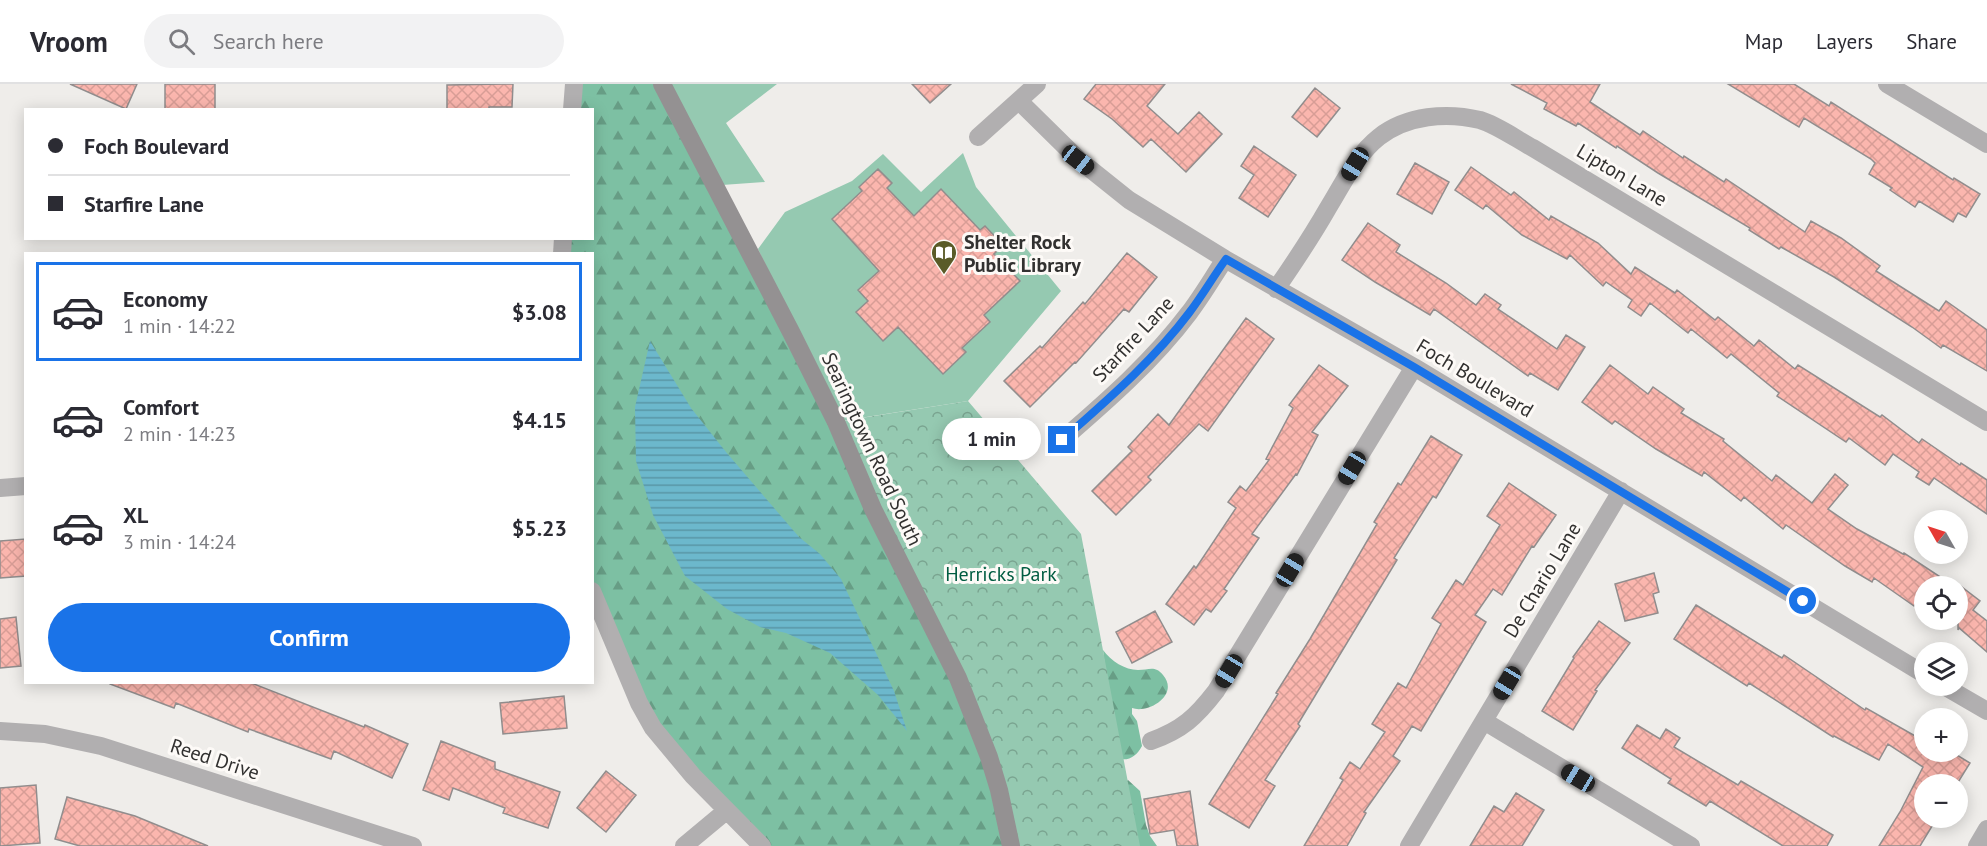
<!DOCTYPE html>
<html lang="en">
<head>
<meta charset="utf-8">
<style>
  body { margin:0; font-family:"PT Sans",sans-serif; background:#f2f2f3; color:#2b2b33; height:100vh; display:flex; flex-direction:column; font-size:22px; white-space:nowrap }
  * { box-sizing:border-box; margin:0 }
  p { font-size:20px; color:#7c7c81 }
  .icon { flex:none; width:33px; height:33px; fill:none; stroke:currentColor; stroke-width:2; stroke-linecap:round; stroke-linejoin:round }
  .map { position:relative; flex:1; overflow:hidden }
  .sheet { position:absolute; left:24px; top:168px; width:570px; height:432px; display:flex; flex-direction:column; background:#fff; border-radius:0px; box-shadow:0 3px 15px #0003 }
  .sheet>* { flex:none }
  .top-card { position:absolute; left:24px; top:24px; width:570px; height:132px; border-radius:0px; box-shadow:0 3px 15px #0003; display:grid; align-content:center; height:132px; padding:0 24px; background:#fff }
  .needle { width:39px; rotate:309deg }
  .controls { position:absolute; left:1914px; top:426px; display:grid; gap:12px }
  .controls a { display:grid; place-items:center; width:54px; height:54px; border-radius:50%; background:#fff; box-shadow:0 3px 15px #0003; font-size:30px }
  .end { position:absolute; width:27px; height:27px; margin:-14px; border:8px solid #1a73e8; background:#fff; box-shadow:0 0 0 3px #fff }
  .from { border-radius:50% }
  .bubble { position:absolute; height:42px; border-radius:21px; background:#fff; box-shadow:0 3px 15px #0003; font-size:20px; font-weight:600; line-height:42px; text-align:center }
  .car { position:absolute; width:18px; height:36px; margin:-18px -9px; border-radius:8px; box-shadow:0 0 4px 2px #0007; background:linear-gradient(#222 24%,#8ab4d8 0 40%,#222 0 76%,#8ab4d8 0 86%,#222 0) }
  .top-card b { display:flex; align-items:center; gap:21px; height:57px; font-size:22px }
  .top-card b+b { border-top:2px solid #e1e1e2 }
  .top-card i { width:15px; height:15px; background:#2b2b33 }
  ul { padding:10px 0 0; list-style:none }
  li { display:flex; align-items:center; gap:18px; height:99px; margin:0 12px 9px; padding:0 12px; border:3px solid transparent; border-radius:0px }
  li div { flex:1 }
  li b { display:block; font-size:22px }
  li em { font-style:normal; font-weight:600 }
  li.current { border-color:#1a73e8 }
  li>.icon { width:54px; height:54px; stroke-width:1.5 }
  .action { display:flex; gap:12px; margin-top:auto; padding:12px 24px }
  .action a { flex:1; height:69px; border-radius:36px; background:#1a73e8; color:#fff; font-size:24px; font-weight:600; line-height:69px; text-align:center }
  header { display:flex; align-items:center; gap:36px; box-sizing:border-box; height:84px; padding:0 30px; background:#fff; border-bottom:2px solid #e1e1e2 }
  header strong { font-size:28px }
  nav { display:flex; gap:33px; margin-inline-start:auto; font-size:21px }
  .search { width:420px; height:54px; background:#f2f2f3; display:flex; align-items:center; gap:15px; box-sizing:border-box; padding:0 21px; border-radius:33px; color:#7c7c81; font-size:22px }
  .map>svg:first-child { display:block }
  .grass { fill:#95c9b1 }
  .forest { fill:url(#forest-firs) }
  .park { fill:url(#park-crowns) }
  .water { fill:url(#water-rules) }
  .building { fill:url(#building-cross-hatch); stroke:#918d8d; stroke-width:1.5 }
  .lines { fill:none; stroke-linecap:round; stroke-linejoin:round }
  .street { stroke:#b1afb0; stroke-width:18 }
  .secondary { stroke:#949192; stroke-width:18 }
  .route { stroke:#1a73e8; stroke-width:8 }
  .labels { text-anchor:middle; stroke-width:6; stroke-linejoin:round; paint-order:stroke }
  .street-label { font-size:20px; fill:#323130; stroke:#fdfaf7 }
  .poi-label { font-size:20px; font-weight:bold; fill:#323130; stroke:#fdfaf7; text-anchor:start }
  .park-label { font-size:20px; fill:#015c41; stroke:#fdfaf7 }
</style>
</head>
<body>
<header>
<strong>Vroom</strong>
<div class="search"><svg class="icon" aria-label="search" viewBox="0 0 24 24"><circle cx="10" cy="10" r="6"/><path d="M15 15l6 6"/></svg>Search here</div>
<nav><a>Map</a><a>Layers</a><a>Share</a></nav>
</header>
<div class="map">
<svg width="1987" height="762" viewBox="0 0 1987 762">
  <defs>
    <pattern id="forest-firs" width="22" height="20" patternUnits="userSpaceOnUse" patternTransform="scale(1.5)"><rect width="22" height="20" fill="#7dc0a3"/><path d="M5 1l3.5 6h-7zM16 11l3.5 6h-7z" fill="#679d85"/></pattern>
    <pattern id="park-crowns" width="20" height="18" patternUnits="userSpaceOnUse" patternTransform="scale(1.5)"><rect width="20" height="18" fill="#95c9b1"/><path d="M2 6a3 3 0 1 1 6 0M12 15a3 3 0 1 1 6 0" fill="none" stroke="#7aa490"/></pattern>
    <pattern id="water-rules" width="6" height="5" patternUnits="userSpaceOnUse" patternTransform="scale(1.5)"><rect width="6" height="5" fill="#6cb8cc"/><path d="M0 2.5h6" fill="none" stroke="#5996a6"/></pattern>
    <pattern id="building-cross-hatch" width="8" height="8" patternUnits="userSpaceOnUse" patternTransform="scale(1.5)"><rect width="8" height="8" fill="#fbb6ae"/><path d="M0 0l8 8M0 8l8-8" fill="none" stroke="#d89d96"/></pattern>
  </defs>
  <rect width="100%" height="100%" fill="#efedea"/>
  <path class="grass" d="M662,0H777L726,39L765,98L722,101Z
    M963,69L976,103L1061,207L968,317L841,337L758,165L785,128L852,97L883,70L921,108Z"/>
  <path class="forest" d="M574,0H662L958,594L1011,762H739H760L672,669L593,507L592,170H562L563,155L592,154V26L572,25Z
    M1103,566C1111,577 1125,586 1138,586C1149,586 1155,581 1163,591C1180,611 1148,630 1132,624V630L1137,637L1142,662C1136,673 1128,678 1116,674Z
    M1128,696L1140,707L1146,741L1150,752L1157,762H1084Z"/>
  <path class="park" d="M968,317L1081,450L1140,762H1011L999,706L836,338Z"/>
  <path class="water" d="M650,257L691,324L726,368L799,453L820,470L841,495L894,607L907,647L878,611L830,569L786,549L760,543L727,525L685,492L653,431L636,377L635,323Z"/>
  <path class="building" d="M70,0H137L126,25Z
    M165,0H215V26H165Z
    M503,0H513L512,23H489V26H447V1Z
    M912,0H951L930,19Z
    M1096,0H1165L1147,22L1178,50L1199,28L1222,50L1186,88L1151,55L1143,63L1112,35L1084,15Z
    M1511,0H1600L1590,18L1640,51L1643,47L1683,74L1684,72L1724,98L1726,95L1805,148L1811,137L1841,154L1880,182L1876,187L1928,220L1939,227L1946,217L1987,246V287L1943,261L1941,264L1912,243L1834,193L1781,163L1779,165L1749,146L1750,144L1658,89L1617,62L1616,64L1578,39L1576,42L1544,25L1547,19Z
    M1728,0H1794L1829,22L1831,18L1953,96L1954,94L1980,110L1966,133L1958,129L1953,138L1919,117L1915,123L1890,106L1892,104L1869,90L1875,79L1871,75L1804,34L1799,43Z
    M1315,4L1340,24L1317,53L1292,33Z
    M1254,62L1296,91L1268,133L1239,114L1254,91L1241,82Z
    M1415,79L1449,98L1432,130L1397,110Z
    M1471,83L1511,111L1514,108L1549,136L1551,132L1598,159L1631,190L1635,183L1675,209L1677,206L1715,236L1718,233L1754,262L1759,256L1795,285L1798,281L1880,333L1882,331L1919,359L1922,355L1960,381L1961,379L1987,396V430L1934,394L1929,401L1916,393L1919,388L1893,370L1885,381L1849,354L1846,358L1777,312L1779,309L1731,270L1727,274L1691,245L1688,249L1650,219L1641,232L1628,223L1632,216L1606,198L1603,202L1570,171L1567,175L1522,151L1486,121L1483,125L1455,106Z
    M878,85L892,99L887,104L914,132L941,105L980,146L985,142L1003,161L994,170L1020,197L984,231L990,238L962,264L966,268L943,290L898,243L883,257L856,228L868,217L858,206L879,187L832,135L862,107L859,103Z
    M1368,139L1400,161L1396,168L1446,199L1476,221L1485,210L1501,221L1498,225L1557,265L1566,251L1585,263L1558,306L1530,289L1528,292L1434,225L1430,231L1375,198L1342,176Z
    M1127,169L1157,193L1129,228L1124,225L1076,279L1075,278L1030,323L1004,297L1040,262L1042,264L1083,218L1085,220Z
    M1246,234L1274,255L1208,347L1199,340L1148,393L1151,396L1116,431L1092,407L1132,367L1128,363L1158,330L1169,341Z
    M1319,281L1348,302L1312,348L1318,351L1297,391L1296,390L1252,450L1259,454L1224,505L1227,507L1211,528L1206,525L1194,541L1166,520L1194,482L1196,484L1236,424L1228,418L1240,402L1246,407L1269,376L1266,375L1293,324L1289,321Z
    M1610,281L1648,310L1653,303L1684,325L1681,329L1724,355L1723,357L1772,397L1776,391L1812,419L1835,390L1848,401L1828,425L1857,445L1903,470L1904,469L1954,502H1924V506L1914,522L1874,494L1872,498L1845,482L1786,441L1783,445L1744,413L1741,417L1704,388L1702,392L1656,365L1615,337L1612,340L1582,318Z
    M1431,352L1462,371L1436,414L1433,412L1394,474L1397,476L1298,640L1300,642L1265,696L1275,702L1249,744L1209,720L1278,610L1276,609L1310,555L1377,440L1374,438L1398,399L1401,401Z
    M1509,399L1556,431L1534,463L1532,462L1502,511L1493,505L1475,531L1486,538L1421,647L1412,642L1393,672L1400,677L1364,728L1366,729L1347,762H1304L1343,696L1340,694L1350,678L1360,685L1385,648L1372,640L1398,599L1406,604L1441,540L1432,534L1456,496L1463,501L1500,441L1487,432Z
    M26,455V492L0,494V457Z
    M1654,489L1659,508L1653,510L1658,529L1625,537L1615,500Z
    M1958,500L1980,517L1973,526L1987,537V568L1959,544L1958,546Z
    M1696,521L1782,574L1784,571L1865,626L1866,624L1924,657V668H1952L1970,679L1957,700H1924V734H1937L1920,762H1879L1900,728L1923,683L1888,660L1879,676L1834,652L1833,653L1749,599L1747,602L1674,555Z
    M1155,527L1172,558L1132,579L1116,548Z
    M16,533L21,582L0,584V535Z
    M1599,537L1630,559L1595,606L1597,607L1573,646L1542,627L1574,574L1573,573Z
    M110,598H249L364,643L365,641L408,660L392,694L334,667L331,675L249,645L248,648L176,619L174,624L110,600Z
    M564,612L567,644L503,650L500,619Z
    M1637,641L1660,655L1666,645L1680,654L1674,663L1738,701L1741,697L1833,751L1827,762H1783L1710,717L1706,722L1668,699L1671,695L1622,664Z
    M441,657L495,678V685L560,708L548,744L503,729L505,724L453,704L449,716L423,706Z
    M606,687L636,711L606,748L577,724Z
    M36,701L40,759L0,762V704Z
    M1190,707L1198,762H1177L1174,746L1150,750L1144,715Z
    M1516,709L1544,726L1522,762H1470L1494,722L1504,728Z
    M67,713L135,732L208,762H80L55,755Z"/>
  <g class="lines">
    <path class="street" d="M1887,0L1987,60
      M1019,17L1079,76L1129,116L1225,175L1414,283L1924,590
      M572,26L574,0
      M978,53L1037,0
      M562,170L563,154
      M1276,205C1294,179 1312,152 1328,124C1343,100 1356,71 1379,53C1407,31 1447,28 1480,36C1497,41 1518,56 1533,64L1987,338
      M1062,356C1107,317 1153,277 1189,229C1202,212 1213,193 1225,175
      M0,404L26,402
      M592,507L639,619L653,644L693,692L762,762
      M1944,602L1987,627
      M1484,637L1691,762
      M0,647L45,650L101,662L413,762
      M1151,657C1182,646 1196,633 1216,607L1414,283
      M684,762L726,727
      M1409,762L1621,407
      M1977,762L1987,745"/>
    <path class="secondary" d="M662,0L791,248L836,338L873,425L958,594L989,673L999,706L1011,762"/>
  </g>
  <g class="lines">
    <path class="route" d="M1062,356C1106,317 1153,277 1189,229C1202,212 1213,193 1226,175L1414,283L1803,517"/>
  </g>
  <defs>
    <symbol id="library-pin" viewBox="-11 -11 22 30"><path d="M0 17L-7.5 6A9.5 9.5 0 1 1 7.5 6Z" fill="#5a5b28" stroke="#fdfaf7"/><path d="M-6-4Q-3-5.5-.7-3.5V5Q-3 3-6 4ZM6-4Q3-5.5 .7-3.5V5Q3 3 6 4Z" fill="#fff"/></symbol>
  </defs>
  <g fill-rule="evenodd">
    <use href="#library-pin" x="929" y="154" width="30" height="40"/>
  </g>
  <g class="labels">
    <g class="street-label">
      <text transform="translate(1622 91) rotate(31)" y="7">Lipton Lane</text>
      <text transform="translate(1133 255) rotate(-47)" y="7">Starfire Lane</text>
      <text transform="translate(1475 294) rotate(31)" y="7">Foch Boulevard</text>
      <text transform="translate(872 365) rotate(65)" y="7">Searingtown Road South</text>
      <text transform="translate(1542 496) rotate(-59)" y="7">De Chario Lane</text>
      <text transform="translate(215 675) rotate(18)" y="7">Reed Drive</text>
    </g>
    <g class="poi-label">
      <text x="964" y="165">Shelter Rock<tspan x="964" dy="23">Public Library</tspan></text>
    </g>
    <g class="park-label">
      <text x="1001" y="497">Herricks Park</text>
    </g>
  </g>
</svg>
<div class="controls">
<a><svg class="needle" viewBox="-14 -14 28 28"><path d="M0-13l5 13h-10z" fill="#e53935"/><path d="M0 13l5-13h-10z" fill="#7c7c81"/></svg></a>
<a><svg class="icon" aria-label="locate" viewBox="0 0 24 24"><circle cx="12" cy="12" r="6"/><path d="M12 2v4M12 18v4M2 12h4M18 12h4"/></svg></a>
<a><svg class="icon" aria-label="layers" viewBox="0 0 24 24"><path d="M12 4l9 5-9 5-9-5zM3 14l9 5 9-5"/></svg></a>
<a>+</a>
<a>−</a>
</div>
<i class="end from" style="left:1803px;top:517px"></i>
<i class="end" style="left:1062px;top:356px"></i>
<div class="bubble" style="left:942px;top:334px;width:99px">1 min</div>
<i class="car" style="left:1078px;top:76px;rotate:128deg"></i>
<i class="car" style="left:1355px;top:80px;rotate:211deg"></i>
<i class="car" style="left:1352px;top:384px;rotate:211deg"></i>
<i class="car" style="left:1290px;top:486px;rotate:31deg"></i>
<i class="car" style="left:1229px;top:587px;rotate:211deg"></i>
<i class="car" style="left:1507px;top:599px;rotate:211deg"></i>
<i class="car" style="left:1578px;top:694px;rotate:301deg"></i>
<div class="top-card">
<b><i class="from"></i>Foch Boulevard</b>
<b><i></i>Starfire Lane</b>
</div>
<section class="sheet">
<ul>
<li class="current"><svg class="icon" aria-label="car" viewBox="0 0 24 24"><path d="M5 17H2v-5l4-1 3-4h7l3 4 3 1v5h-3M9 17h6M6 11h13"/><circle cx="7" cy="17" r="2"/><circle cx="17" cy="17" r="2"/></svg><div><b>Economy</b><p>1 min · 14:22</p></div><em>$3.08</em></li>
<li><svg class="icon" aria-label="car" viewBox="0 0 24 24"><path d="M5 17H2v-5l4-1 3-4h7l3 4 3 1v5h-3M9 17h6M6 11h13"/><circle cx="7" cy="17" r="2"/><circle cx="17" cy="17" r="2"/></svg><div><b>Comfort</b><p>2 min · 14:23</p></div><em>$4.15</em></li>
<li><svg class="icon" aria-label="car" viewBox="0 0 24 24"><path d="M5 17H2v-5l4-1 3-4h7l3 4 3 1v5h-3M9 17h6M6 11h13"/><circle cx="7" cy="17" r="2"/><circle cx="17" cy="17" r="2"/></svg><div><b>XL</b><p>3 min · 14:24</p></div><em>$5.23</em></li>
</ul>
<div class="action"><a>Confirm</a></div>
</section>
</div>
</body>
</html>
